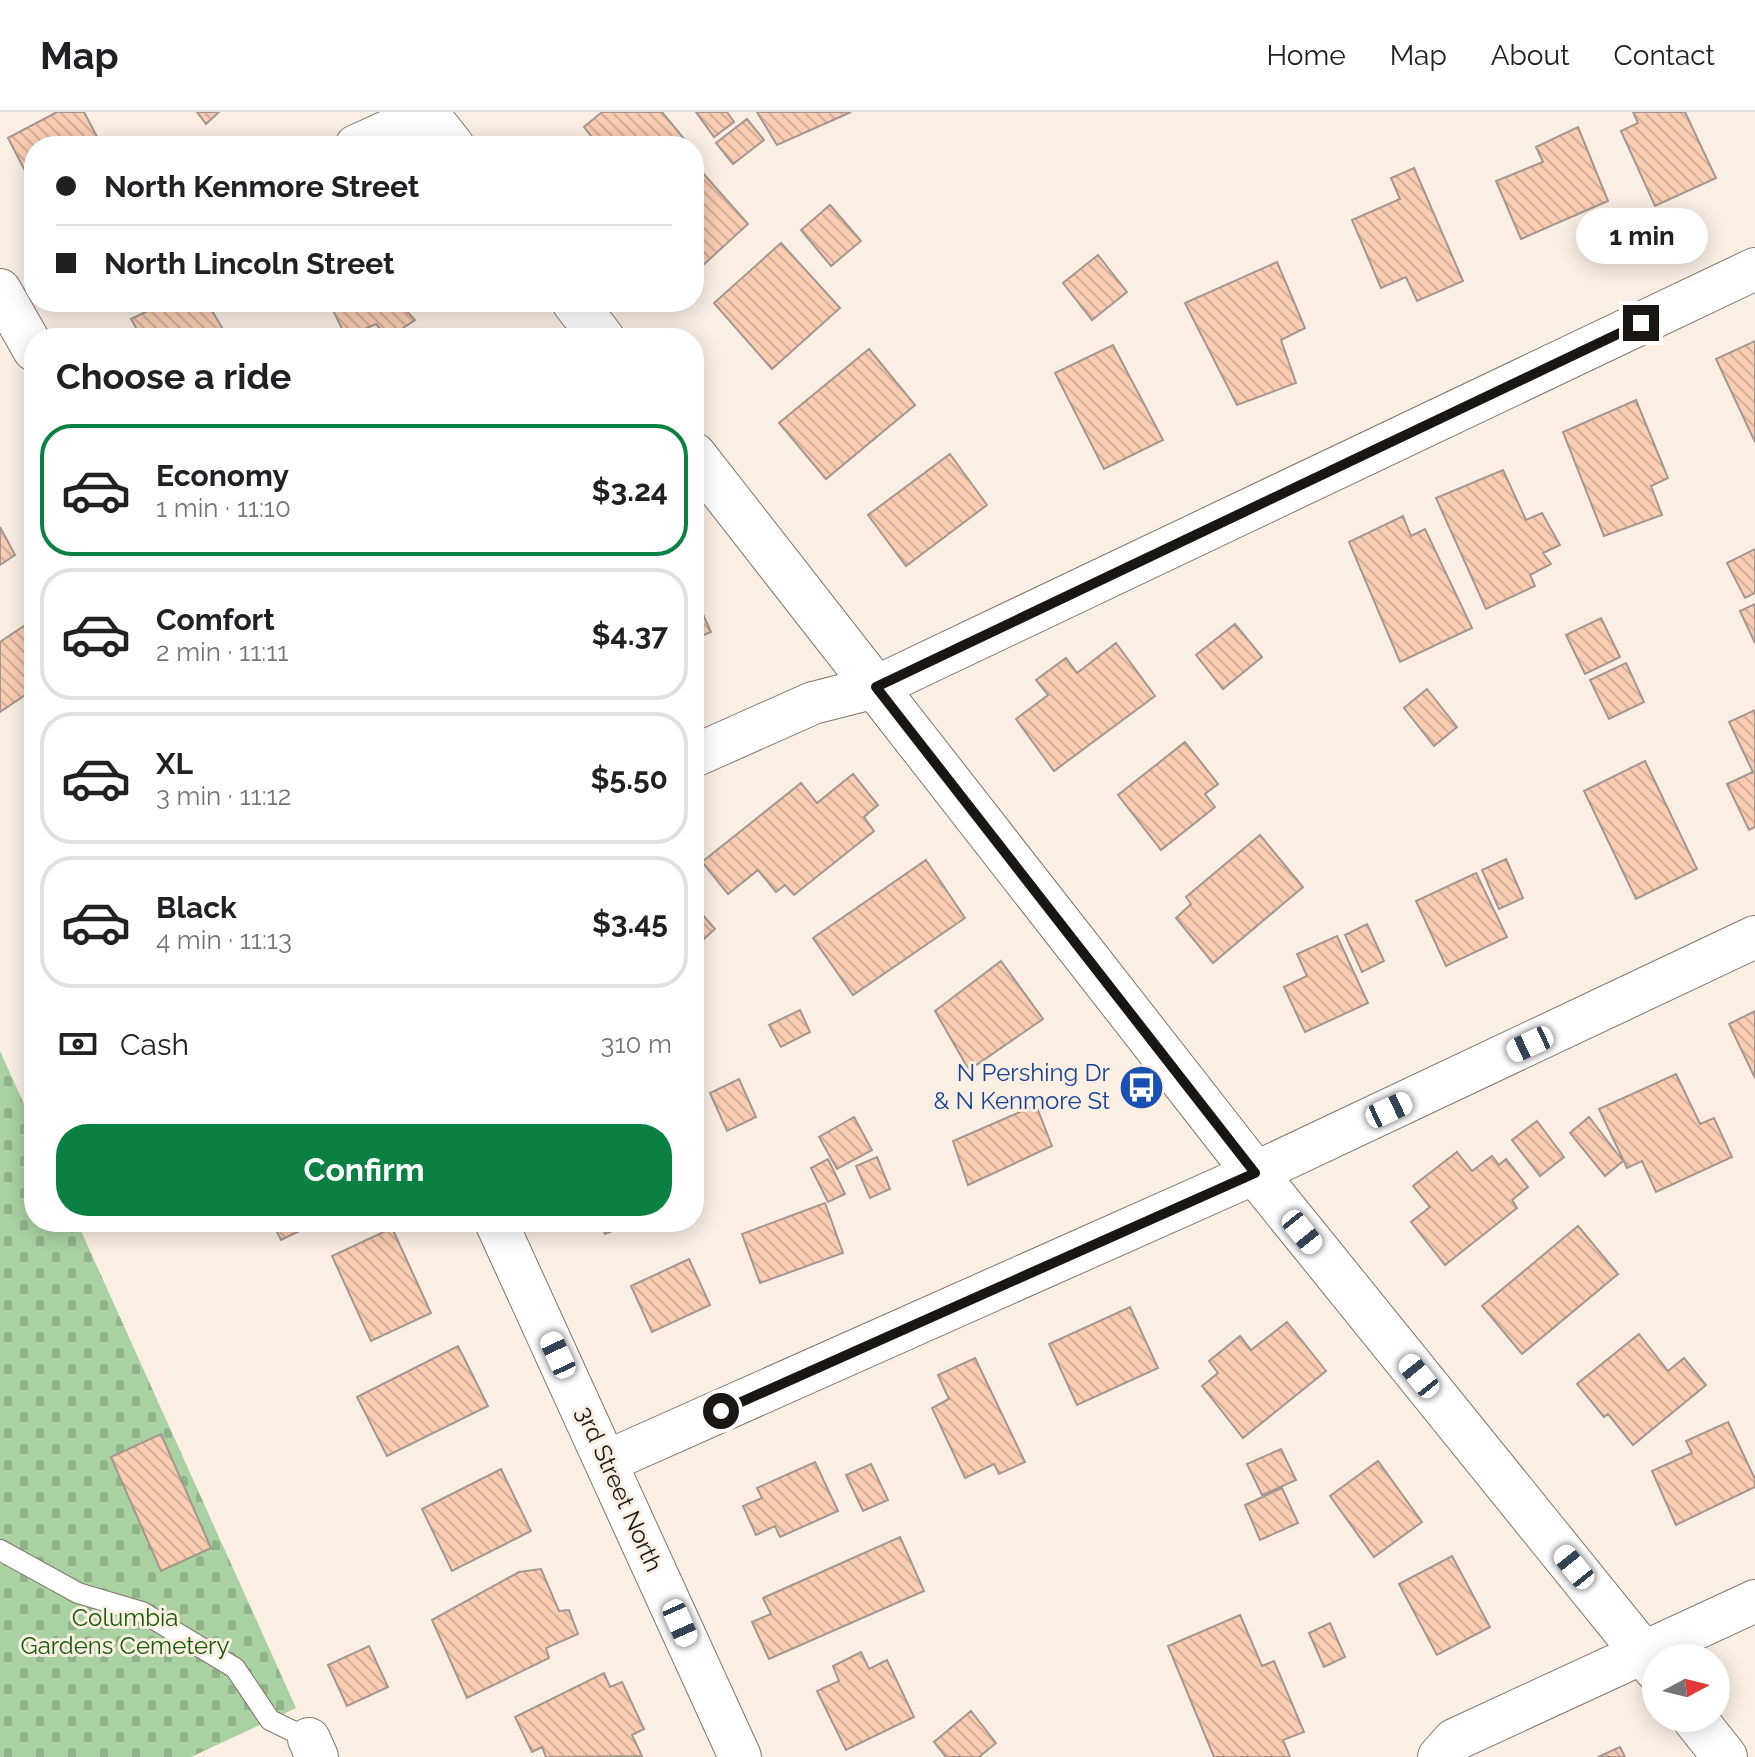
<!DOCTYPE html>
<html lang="en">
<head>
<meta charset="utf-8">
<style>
  body { margin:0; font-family:Raleway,sans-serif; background:#f6f6f6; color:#202124; height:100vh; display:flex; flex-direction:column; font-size:30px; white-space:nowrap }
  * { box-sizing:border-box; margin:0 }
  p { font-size:26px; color:#757577 }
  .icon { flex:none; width:44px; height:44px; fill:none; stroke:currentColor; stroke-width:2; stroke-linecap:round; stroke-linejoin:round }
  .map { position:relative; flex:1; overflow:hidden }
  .side { position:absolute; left:24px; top:216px; width:680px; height:904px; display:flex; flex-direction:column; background:#fff; border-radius:32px; box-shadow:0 4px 20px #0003 }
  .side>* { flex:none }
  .banner { position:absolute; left:24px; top:24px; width:680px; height:176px; border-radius:32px; box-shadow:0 4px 20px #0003; display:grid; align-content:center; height:176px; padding:0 32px; background:#fff }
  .needle { width:52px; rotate:83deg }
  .tools { position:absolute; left:1642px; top:1532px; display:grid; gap:16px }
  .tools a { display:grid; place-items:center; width:88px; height:88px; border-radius:50%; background:#fff; box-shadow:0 4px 20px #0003; font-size:40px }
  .end { position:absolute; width:36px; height:36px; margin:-18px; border:10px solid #1a1612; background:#fff; box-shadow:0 0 0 4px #fff }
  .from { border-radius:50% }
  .bubble { position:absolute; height:56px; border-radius:28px; background:#fff; box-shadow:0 4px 20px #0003; font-size:26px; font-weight:700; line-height:56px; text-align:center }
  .car { position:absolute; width:24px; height:48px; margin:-24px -12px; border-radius:10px; box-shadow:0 0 6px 2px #0007; background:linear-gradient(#fff 24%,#345 0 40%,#fff 0 76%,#345 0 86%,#fff 0) }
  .banner b { display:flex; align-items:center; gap:28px; height:76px; font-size:30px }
  .banner b+b { border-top:2px solid #e0e0e0 }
  .banner i { width:20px; height:20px; background:#202124 }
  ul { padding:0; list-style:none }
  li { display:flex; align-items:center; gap:24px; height:132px; margin:0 16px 12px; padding:0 16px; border:4px solid #e0e0e0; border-radius:32px }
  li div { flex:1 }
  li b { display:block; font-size:30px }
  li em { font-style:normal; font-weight:700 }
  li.selected { border-color:#0b8043 }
  li>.icon { width:72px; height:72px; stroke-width:1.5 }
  h2 { padding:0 32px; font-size:36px; line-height:96px }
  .pay { display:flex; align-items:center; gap:20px; height:88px; padding:0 32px; font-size:30px }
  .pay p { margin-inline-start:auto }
  .primary-button { display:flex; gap:16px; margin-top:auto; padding:16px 32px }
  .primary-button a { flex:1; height:92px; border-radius:32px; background:#0b8043; color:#fff; font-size:32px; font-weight:700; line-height:92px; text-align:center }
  header { display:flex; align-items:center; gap:48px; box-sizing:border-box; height:112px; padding:0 40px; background:#fff; border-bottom:2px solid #e0e0e0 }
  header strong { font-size:38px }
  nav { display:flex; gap:44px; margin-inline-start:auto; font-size:28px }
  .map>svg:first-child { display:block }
  .cemetery { fill:url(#cemetery-stones) }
  .building { fill:url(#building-back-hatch); stroke:#a59790; stroke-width:2 }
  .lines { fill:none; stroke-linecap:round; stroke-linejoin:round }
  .service-casing { stroke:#81766c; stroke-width:22 }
  .minor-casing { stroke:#81766c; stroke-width:44 }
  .tertiary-casing { stroke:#81766c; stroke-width:46 }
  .service { stroke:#fff; stroke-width:20 }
  .minor { stroke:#fff; stroke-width:42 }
  .tertiary { stroke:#fff; stroke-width:44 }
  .route { stroke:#1a1612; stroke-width:10 }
  .labels { text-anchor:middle; stroke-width:6; stroke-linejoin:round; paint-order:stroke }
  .transit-label { font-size:24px; fill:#164399; stroke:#fbefe4; text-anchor:end }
  .street-label { font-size:24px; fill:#1a1612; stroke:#fbefe4 }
  .park-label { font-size:24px; fill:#165d07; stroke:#fbefe4 }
</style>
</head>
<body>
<header>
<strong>Map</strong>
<nav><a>Home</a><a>Map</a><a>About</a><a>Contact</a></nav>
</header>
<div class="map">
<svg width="1755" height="1645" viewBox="0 0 1755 1645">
  <defs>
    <pattern id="cemetery-stones" width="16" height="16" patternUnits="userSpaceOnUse" patternTransform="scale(2)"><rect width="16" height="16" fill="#a9d1a2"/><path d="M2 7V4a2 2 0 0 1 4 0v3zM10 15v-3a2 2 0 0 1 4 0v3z" fill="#91b38a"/></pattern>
    <pattern id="building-back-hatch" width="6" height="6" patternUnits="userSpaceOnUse" patternTransform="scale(2)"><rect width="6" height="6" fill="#facdb3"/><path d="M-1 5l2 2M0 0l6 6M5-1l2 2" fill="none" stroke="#d6af99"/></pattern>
  </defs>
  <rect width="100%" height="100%" fill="#fbefe4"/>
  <path class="cemetery" d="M0,939L34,1014V1110H77L296,1596L191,1645H0Z"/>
  <path class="building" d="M57,0H84L102,34H34V76L8,26Z
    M197,0H219L206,12Z
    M602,0H662L690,34H599L584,15Z
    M696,0H727L734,10L714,25Z
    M757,0H851L777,33Z
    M1633,0H1685L1716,66L1655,94L1621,19L1638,11Z
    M747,7L764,28L733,52L716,31Z
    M1578,15L1608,89L1521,127L1496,69L1543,50L1536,35Z
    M1414,56L1463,169L1417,189L1406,165L1381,176L1352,108L1400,87L1391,66Z
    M701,59L748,112L702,154L694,145V66Z
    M830,93L861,129L831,154L801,118Z
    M781,131L840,196L772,257L714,191Z
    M1098,143L1127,180L1092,208L1063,171Z
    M1277,150L1305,216L1281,228L1296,271L1237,293L1185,191Z
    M166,190H207L228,226H142L131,207Z
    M329,190H413L404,196L415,208L388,226L376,212L346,225Z
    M1755,229V330L1716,247Z
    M1113,233L1163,328L1104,357L1055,261Z
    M869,237L915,293L826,367L779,311Z
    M1636,288L1668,366L1651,374L1662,403L1604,424L1563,320Z
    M950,342L987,393L906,454L868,403Z
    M1503,358L1526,408L1542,401L1560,433L1543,441L1551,452L1530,463L1535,474L1486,497L1436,386Z
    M1403,404L1411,424L1425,417L1472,516L1400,550L1349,430Z
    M0,415L15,443L0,453Z
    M1755,437V481L1745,486L1727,451Z
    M694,482L711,520L694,527Z
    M1755,492V531L1740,499Z
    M1601,506L1620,545L1585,562L1566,523Z
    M27,512L30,517L34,514V577L0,600V530Z
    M1235,512L1262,545L1223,577L1196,543Z
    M1116,531L1155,584L1054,659L1016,607L1048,583L1036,568L1066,546L1077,561Z
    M1626,551L1644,590L1609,607L1590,568Z
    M1427,577L1457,615L1434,634L1404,596Z
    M1755,598V715L1749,718L1727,672L1753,660L1729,610Z
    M1185,630L1218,672L1205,682L1215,695L1161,738L1118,683Z
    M1645,649L1697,757L1636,787L1584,679Z
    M853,662L878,693L864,705L874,719L794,783L785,773L776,780L758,758L728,782L702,750L801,671L817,691Z
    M1260,723L1303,775L1213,851L1176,806L1191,792L1186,785Z
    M1506,747L1523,786L1499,797L1482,758Z
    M926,748L965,806L853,883L813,826Z
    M1476,761L1507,825L1446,854L1416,789Z
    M694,793L715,817L694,836Z
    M1367,812L1384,849L1362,860L1345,823Z
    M1337,824L1368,891L1305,920L1284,875L1307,864L1297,842Z
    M1001,849L1043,907L969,958L935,899Z
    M800,898L810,920L781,935L769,913Z
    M1755,899V966L1729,912Z
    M1676,962L1700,1012L1714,1006L1732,1045L1656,1080L1642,1049L1627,1056L1599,997Z
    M739,967L756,1005L727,1019L710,981Z
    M1036,993L1052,1034L968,1073L953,1029Z
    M854,1005L872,1038L837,1057L819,1025Z
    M1589,1005L1623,1049L1605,1064L1570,1021Z
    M1537,1009L1564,1045L1540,1064L1512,1028Z
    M1457,1040L1472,1059L1492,1044L1499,1053L1506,1047L1528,1075L1512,1088L1517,1096L1445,1153L1411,1110L1430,1095L1413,1074Z
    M877,1045L890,1077L870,1086L856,1054Z
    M828,1047L845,1082L828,1090L811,1056Z
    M825,1091L843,1141L760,1171L742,1122Z
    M272,1110H318L281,1128Z
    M600,1110H634L605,1122Z
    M1578,1114L1618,1162L1522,1242L1482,1194Z
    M392,1116L431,1201L371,1229L332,1144Z
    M689,1147L710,1193L652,1220L631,1174Z
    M1130,1195L1158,1256L1077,1293L1049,1232Z
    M1287,1210L1326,1259L1243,1326L1202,1274L1218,1261L1209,1249L1240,1224L1251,1238Z
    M1639,1222L1668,1259L1684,1246L1706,1273L1633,1333L1608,1302L1604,1305L1577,1272Z
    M458,1234L488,1294L387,1344L357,1285Z
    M975,1246L1025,1350L999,1362L994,1352L965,1366L932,1296L949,1287L938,1263Z
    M1728,1310L1755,1367V1375L1676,1413L1652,1359L1692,1341L1686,1329Z
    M161,1322L211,1436L161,1459L111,1345Z
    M1281,1337L1296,1368L1262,1383L1247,1352Z
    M1378,1349L1422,1410L1374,1445L1330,1384Z
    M815,1350L838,1399L780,1425L775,1414L756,1423L743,1394L762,1386L757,1376Z
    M871,1352L888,1388L863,1399L846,1363Z
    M501,1357L531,1419L452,1459L422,1397Z
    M1282,1376L1298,1411L1260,1428L1245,1393Z
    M900,1425L924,1479L769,1547L752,1510L771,1502L763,1486Z
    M1452,1444L1490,1515L1437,1543L1399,1472Z
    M541,1457L559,1499L569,1498L578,1522L546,1536L549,1546L467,1586L432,1508L519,1460Z
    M1240,1503L1262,1554L1274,1549L1304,1620L1283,1628L1290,1645H1214L1168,1534Z
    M1330,1511L1345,1545L1324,1555L1309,1521Z
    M369,1534L388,1575L347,1594L328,1553Z
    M861,1540L869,1557L887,1548L914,1605L846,1638L817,1579L839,1569L833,1554Z
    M604,1561L610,1575L622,1570L644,1617L632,1623L642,1644L546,1645L542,1635L532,1640L515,1605Z
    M971,1599L996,1631L979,1645H946L934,1630Z
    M1620,1635L1625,1645H1598Z"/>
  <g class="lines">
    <defs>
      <path id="service" d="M0,1438L78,1481L142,1500L235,1556L270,1608L309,1627"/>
      <path id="minor" d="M356,34L431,0
        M0,178L34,238
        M694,644L813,591L876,575L1755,157
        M496,1110L740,1645
        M608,1349L1255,1061L1755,825
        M309,1627L317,1645
        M1439,1645L1454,1628L1755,1489"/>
      <path id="tertiary" d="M425,0L452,34
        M574,190L602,226
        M694,343L1255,1061L1656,1557
        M1694,1606L1725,1645"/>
    </defs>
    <use href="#service" class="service-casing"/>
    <use href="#minor" class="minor-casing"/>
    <use href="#tertiary" class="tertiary-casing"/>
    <use href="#service" class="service"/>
    <use href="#minor" class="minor"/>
    <use href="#tertiary" class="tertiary"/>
  </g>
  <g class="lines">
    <path class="route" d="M721,1299L1255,1061L876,575L1641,211"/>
  </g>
  <defs>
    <symbol id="bus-disc" viewBox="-11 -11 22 22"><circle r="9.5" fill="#1a4fb4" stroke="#fbefe4"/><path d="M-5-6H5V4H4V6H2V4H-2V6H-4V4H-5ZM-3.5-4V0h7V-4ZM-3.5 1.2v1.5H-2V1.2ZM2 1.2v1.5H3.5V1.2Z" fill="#fff"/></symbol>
  </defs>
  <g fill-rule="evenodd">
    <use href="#bus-disc" x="1116" y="950" width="51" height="51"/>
  </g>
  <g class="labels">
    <g class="transit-label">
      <text x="1110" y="969">N Pershing Dr<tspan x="1110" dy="28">&amp; N Kenmore St</tspan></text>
    </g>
    <g class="street-label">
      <text transform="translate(619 1377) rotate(66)" y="8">3rd Street North</text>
    </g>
    <g class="park-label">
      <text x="125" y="1514">Columbia<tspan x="125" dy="28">Gardens Cemetery</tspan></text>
    </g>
  </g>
</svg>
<div class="tools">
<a><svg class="needle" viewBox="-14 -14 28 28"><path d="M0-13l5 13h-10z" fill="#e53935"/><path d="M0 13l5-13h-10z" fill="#757577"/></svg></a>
</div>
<i class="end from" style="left:721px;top:1299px"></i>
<i class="end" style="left:1641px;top:211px"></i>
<div class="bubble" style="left:1576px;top:96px;width:132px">1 min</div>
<i class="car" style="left:1530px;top:932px;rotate:245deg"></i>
<i class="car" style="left:1389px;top:998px;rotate:65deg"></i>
<i class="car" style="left:1302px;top:1120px;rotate:141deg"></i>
<i class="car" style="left:558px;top:1243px;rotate:335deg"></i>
<i class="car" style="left:1419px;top:1264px;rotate:321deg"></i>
<i class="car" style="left:1574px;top:1455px;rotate:321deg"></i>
<i class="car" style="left:680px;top:1511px;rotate:156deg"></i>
<div class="banner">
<b><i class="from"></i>North Kenmore Street</b>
<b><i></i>North Lincoln Street</b>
</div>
<section class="side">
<h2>Choose a ride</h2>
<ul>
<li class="selected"><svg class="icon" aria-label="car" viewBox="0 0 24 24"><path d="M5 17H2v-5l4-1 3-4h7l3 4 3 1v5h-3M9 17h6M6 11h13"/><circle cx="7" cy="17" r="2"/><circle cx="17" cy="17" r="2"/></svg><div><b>Economy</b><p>1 min · 11:10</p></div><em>$3.24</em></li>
<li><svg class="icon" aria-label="car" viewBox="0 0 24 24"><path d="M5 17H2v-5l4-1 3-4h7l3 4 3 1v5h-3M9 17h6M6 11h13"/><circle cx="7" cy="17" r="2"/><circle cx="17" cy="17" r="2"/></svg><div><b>Comfort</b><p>2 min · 11:11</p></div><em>$4.37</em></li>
<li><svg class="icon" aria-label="car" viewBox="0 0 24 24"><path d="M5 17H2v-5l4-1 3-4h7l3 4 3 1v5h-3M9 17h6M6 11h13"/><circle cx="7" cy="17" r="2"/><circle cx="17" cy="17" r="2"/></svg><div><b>XL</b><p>3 min · 11:12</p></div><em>$5.50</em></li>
<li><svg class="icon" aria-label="car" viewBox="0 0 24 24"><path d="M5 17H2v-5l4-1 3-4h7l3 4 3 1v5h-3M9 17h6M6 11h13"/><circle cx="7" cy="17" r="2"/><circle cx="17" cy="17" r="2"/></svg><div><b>Black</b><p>4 min · 11:13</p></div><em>$3.45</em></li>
</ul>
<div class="pay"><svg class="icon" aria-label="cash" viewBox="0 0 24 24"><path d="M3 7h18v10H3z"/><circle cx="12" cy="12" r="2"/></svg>Cash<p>310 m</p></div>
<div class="primary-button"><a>Confirm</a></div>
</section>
</div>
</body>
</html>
